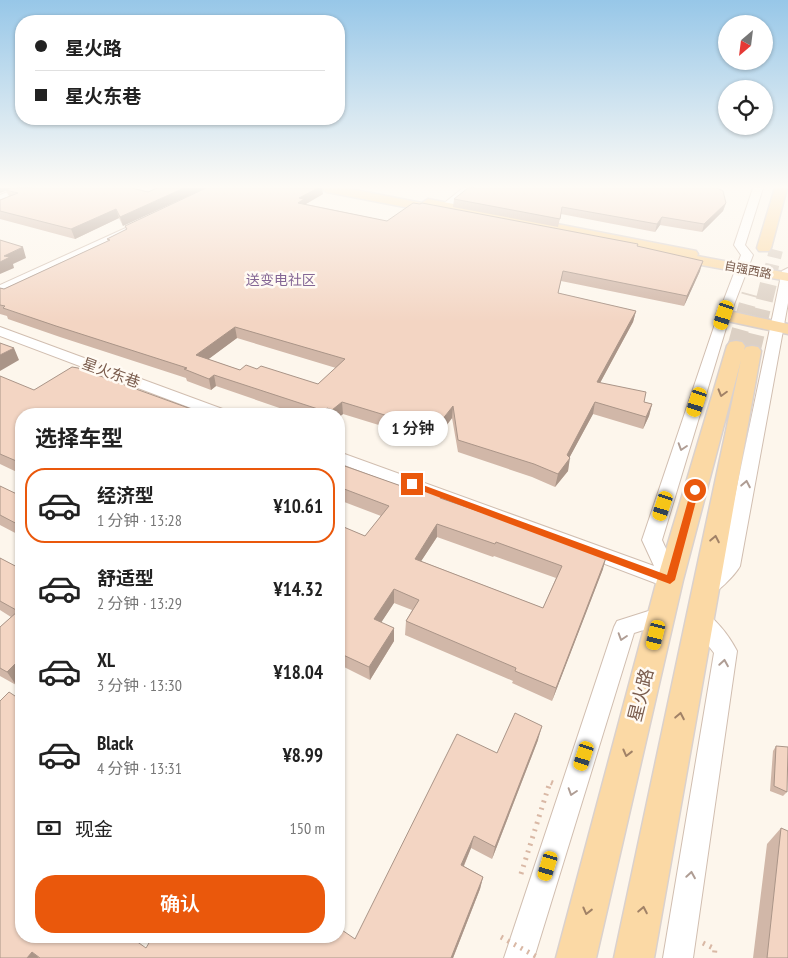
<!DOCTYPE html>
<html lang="zh">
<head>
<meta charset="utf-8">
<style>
  body { margin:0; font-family:"PT Sans Narrow","Noto Sans SC",sans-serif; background:#f6f6f6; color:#222; height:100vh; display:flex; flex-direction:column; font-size:19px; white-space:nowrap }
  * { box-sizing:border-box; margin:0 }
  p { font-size:16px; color:#767676 }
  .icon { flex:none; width:28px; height:28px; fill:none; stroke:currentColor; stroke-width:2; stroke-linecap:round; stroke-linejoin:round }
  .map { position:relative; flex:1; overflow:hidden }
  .drawer { position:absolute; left:15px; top:408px; width:330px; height:535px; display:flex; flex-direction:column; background:#fff; border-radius:20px; box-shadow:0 1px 4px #0004 }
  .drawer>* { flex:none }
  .hud { position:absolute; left:15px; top:15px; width:330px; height:110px; border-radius:20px; box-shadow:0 1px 4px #0004; display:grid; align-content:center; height:110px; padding:0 20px; background:#fff }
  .needle { width:32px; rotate:208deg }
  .tools { position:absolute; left:718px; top:15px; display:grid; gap:10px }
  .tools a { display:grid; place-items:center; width:55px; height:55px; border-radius:50%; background:#fff; box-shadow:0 1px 4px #0004; font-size:25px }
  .end { position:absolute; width:22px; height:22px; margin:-11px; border:6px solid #ea580c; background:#fff; box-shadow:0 0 0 2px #fff }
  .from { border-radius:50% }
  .bubble { position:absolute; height:35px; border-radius:18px; background:#fff; box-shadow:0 1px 4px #0004; font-size:16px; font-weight:600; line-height:35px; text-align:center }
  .car { position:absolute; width:15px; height:30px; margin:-15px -8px; border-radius:6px; box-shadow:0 0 4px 1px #0007; background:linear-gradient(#f5c518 24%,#345 0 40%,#f5c518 0 76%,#345 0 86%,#f5c518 0) }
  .hud b { display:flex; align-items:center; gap:18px; height:48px; font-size:19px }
  .hud b+b { border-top:1px solid #e0e0e0 }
  .hud i { width:12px; height:12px; background:#222 }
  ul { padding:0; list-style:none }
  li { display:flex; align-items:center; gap:15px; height:75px; margin:0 10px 8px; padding:0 10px; border:2px solid transparent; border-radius:20px }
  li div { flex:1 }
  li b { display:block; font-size:19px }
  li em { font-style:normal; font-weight:600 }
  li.current { border-color:#ea580c }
  li>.icon { width:45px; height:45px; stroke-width:1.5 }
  h2 { padding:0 20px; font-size:22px; line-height:60px }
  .pay { display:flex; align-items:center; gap:12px; height:55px; padding:0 20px; font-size:19px }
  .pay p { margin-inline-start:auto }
  .primary-button { display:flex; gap:10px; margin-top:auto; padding:10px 20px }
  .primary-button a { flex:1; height:58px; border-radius:20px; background:#ea580c; color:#fff; font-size:20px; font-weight:600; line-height:58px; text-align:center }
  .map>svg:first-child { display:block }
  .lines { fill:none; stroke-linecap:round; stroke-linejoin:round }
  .major-tunnel-far1 { stroke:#dcd0c4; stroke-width:14; stroke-dasharray:14 7; stroke-linecap:butt }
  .major-tunnel { stroke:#dcd0c4; stroke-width:17; stroke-dasharray:17 9; stroke-linecap:butt }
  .minor-casing { stroke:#d1beb0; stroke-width:2 }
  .major-casing { stroke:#dad1cd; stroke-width:3 }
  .path { stroke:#d9b8a5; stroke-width:5; stroke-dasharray:2 5.5; stroke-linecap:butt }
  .minor { fill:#fff; fill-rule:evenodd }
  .major { fill:#fbd9a5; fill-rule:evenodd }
  .path-bridge { stroke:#d9b8a5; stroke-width:5; stroke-dasharray:2 5.5; stroke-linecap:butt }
  .wall { fill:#d1b7a8; fill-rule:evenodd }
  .shaded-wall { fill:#aa9588 }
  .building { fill:#f3d5c3; stroke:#aa9588; fill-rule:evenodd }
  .oneway { stroke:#a18267 }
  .oneway2 { stroke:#af9d94 }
  .route { fill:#ea580c }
  .labels { text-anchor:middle; stroke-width:5; stroke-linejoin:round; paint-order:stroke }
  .far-street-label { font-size:12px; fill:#7a5c4d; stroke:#fffaf3 }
  .far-neighbourhood-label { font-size:14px; fill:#846695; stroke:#fffaf3 }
  .street-label { font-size:15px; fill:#7a5c4d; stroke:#fffaf3 }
  .near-street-label { font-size:18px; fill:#7a5c4d; stroke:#fffaf3 }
</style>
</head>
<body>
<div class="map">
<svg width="788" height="958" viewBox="0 0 788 958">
  <rect width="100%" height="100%" fill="#fdf6ec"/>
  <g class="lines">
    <path class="major-tunnel-far1" d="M769,278L776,250"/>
    <path class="major-tunnel" d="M736,346L750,294
      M752,351L770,277"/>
    <defs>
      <path id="minor" d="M18,188H31L0,201V195Z
        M463,188H473L449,208H443V204Z
        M753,188H763L745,245L753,255L730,315L662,540L680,580L677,586L670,588L663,586L339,463V452L654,566L642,540L718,315L741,255L734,245Z
        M128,227L132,228L133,230L132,232L0,294V285Z
        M788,268V303L740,566C736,574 715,596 706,597C704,597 700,595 698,595L695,589L698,583L721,563L782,271Z
        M0,327L228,411L230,414H207L0,336Z
        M661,607L669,610L672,616L669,622L634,633L534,958H504L614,627L617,621Z
        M699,610C714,615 730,637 737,651L693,958H663L714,653L688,619L691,613Z"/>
      <path id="major" d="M321,188H345L422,203L428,199L691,250L696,251L698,254L697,256L788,273V281L674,260L669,259L667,256L668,254L447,210L441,214L327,192Z
        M775,188H787L771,248L769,251H759L757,248Z
        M724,310L788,324V334L718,319L716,315L718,311Z
        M736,341L742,342L745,346L744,350L746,347L752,346L758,347L761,351L654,958H614L741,360L683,580L596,958H556L657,580L727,346L730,342Z"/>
    </defs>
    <use href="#minor" class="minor-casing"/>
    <use href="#major" class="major-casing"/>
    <path class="path" d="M521,874L550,782L555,784
      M703,943L715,949L714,958"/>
    <use href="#minor" class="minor"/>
    <use href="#major" class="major"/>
    <path class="path-bridge" d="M501,937L539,958"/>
  </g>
  <path class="wall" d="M0,188H132L123,226L119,218L75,239L0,219V200L9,196L6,191Z
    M323,194L306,204L387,221L638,246L700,271L684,306L561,281L558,293L636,311L633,322L600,383L644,402L652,404L649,416L643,429L593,414L569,458L568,471L555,487L532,477L458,452L452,418L434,442L343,414L339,417V414H297L216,386L211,390L187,381L186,378L60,337L8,319L7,316L0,314V288L4,289L108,241L107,239L126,230L125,226ZM237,338L336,368L318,384L257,369L240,370L208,359Z
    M454,199L726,203L723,211L702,232L660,225L655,232L561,214L558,227L453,207Z
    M0,376L21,414V474L0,464Z
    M339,464L404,487L442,498L603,569L552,701L512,683L513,681L405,635L406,621L412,610L394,603L381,622L394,641L370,680L340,665L339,668V525L365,536L381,516L339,500ZM437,537L493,557L494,556L556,578L543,608L421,561Z
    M0,486L21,496V536L0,525Z
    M0,558L21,569V680L16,685L0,676V627L11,617L0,610Z
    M538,740L492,859L471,848L464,866L483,877L480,889L453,958H0L21,936L146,948L355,939L497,753Z
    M776,746L787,792L783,796L770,791L773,751Z
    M781,828L788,958H753L767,844Z"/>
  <path class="shaded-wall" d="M0,188H13L0,193Z
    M184,188H206L123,226L120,217Z
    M318,188H322L323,194L304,205L298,203L299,198Z
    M726,203L723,211L702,232L704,224Z
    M116,209L119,218L75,239L71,229Z
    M662,217L660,225L655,232L657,224Z
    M23,247L26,258L13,264L14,268L0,274V262L4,256Z
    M703,261L700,271L684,306L687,296Z
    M636,311L633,322L594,394L597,382Z
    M235,327L237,338L198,367L196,355Z
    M14,348L19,360L0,371V355Z
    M214,375L216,386L211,390L209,379Z
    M342,402L343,414L339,417V414H332V410Z
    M595,402L593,414L566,464L570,458L568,471L555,487L558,474L567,455Z
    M652,404L649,416L643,429L646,417Z
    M453,406L452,418L434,442V430Z
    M327,408V414H324V411Z
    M437,524V537L414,572L415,559Z
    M607,555L603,569L552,701L556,688Z
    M394,589V603L375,632L374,619Z
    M394,628V641L370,680L369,667Z
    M339,652L340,665L339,668Z
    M19,660L21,664V680L16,685L7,672Z
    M542,726L538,740L492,859L495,847Z
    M474,836L471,848L459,877L461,865Z
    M483,877L480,889L453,958H451Z
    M32,952L39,958H27Z"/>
  <path class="building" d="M11,188H132L148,192L157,188H184L120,217L116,209L71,229L0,211V200L18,193L6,190Z
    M206,188H318L299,198L304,199L298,203L387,221L413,203L420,204L422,203L638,244L637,246L703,261L687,296L563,271L558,293L636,311L597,382L646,392L644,402L652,404L646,417L595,402L567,455L570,458L558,474L534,464L458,440L453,406L434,430L342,402L332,410L327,408L324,411L214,375L209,379L184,369L187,368L56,326L3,308L5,306L0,305V288L4,289L110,240L107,239L127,229L125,226ZM235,327L345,359L318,384L261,366L257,369L246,365L240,370L196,355Z
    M468,188H717L723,191L726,203L704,224L662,217L657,224L562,207L560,219L454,199Z
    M0,240L23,247L4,256L10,257L0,262Z
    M0,343L14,348L0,355Z
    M72,367L78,368L205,414H21V463L0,454V376L34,390Z
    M339,464L404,487L408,482L443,494L440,498L607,555L556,688L515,671L516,668L406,621L419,600L394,589L374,619L394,628L369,667L339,653V525L365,536L389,506L339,487ZM437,524L495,544L496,542L562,566L543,608L415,559Z
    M0,486L21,496V526L0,515Z
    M0,558L21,569V661L19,660L7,672L0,668V627L18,611L0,601Z
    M9,692L21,700V936H129L146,948L153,936H339V928L355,939L457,734L497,753L515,713L542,726L495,847L474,836L461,865L483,877L451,958H40L32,952L27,958H0V701Z
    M776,746L788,747L787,792L774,786Z
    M781,828L788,831V958H767Z"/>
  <defs><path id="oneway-chevron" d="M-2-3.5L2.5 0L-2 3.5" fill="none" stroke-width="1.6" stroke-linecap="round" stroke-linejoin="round" transform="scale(1.25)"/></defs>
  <g class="oneway">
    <use href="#oneway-chevron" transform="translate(722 393) rotate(106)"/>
    <use href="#oneway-chevron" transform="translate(715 539) rotate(-79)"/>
    <use href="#oneway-chevron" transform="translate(680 716) rotate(-79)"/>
    <use href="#oneway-chevron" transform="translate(627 753) rotate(104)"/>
    <use href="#oneway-chevron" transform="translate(643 910) rotate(-79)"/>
    <use href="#oneway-chevron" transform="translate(587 911) rotate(104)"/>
  </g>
  <g class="oneway2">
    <use href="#oneway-chevron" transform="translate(682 447) rotate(108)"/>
    <use href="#oneway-chevron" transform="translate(746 484) rotate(-79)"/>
    <use href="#oneway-chevron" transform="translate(622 637) rotate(108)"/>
    <use href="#oneway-chevron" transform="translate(724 663) rotate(-81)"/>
    <use href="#oneway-chevron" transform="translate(572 792) rotate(108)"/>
    <use href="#oneway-chevron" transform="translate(691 875) rotate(-81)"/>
  </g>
  <linearGradient id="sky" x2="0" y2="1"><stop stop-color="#97c7e8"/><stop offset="0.58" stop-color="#fefbf6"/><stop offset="1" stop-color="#fefbf6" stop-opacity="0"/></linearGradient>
  <rect width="788" height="322" fill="url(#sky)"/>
  <path class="route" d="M412,481L667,575L691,490L695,487L699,490L675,580L670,584L409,486V482Z"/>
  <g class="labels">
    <g class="far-street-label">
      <text transform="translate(748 270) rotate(11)" y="4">自强西路</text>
    </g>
    <g class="far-neighbourhood-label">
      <text x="281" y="285">送变电社区</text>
    </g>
    <g class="street-label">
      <text transform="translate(111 373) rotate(20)" y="5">星火东巷</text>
    </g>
    <g class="near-street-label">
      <text transform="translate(641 695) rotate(-76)" y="6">星火路</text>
    </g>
  </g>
</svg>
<div class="tools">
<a><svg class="needle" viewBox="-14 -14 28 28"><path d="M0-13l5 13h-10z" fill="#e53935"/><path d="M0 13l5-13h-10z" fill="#767676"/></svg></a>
<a><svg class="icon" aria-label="locate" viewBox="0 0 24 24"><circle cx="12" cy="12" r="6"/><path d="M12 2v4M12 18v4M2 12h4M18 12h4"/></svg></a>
</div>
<i class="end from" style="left:695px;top:490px"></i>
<i class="end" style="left:412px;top:484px"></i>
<div class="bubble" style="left:378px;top:411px;width:70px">1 分钟</div>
<i class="car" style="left:724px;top:315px;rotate:198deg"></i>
<i class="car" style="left:697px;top:402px;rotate:198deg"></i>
<i class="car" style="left:663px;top:506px;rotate:198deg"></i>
<i class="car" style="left:656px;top:635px;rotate:194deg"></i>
<i class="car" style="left:584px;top:756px;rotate:198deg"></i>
<i class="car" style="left:548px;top:866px;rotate:197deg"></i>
<div class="hud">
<b><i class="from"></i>星火路</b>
<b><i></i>星火东巷</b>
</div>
<section class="drawer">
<h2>选择车型</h2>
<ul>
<li class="current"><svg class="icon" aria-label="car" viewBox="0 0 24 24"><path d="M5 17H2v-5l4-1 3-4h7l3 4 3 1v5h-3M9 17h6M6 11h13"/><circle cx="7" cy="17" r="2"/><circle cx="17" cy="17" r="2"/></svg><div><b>经济型</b><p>1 分钟 · 13:28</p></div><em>¥10.61</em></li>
<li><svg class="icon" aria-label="car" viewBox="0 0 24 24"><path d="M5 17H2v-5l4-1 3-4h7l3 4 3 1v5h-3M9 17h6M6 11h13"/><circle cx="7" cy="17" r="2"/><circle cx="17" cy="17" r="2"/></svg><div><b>舒适型</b><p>2 分钟 · 13:29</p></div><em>¥14.32</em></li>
<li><svg class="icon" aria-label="car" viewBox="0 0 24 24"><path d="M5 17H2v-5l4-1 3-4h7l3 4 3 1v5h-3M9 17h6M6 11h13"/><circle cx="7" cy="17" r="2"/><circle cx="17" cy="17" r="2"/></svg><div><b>XL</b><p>3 分钟 · 13:30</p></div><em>¥18.04</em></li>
<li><svg class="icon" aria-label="car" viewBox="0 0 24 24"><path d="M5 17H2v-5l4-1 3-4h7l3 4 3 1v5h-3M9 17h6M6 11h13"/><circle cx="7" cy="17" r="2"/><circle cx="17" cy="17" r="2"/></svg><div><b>Black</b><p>4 分钟 · 13:31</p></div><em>¥8.99</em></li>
</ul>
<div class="pay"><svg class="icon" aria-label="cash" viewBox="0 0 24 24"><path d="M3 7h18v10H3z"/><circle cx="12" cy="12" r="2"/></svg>现金<p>150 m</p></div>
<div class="primary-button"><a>确认</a></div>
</section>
</div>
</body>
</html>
